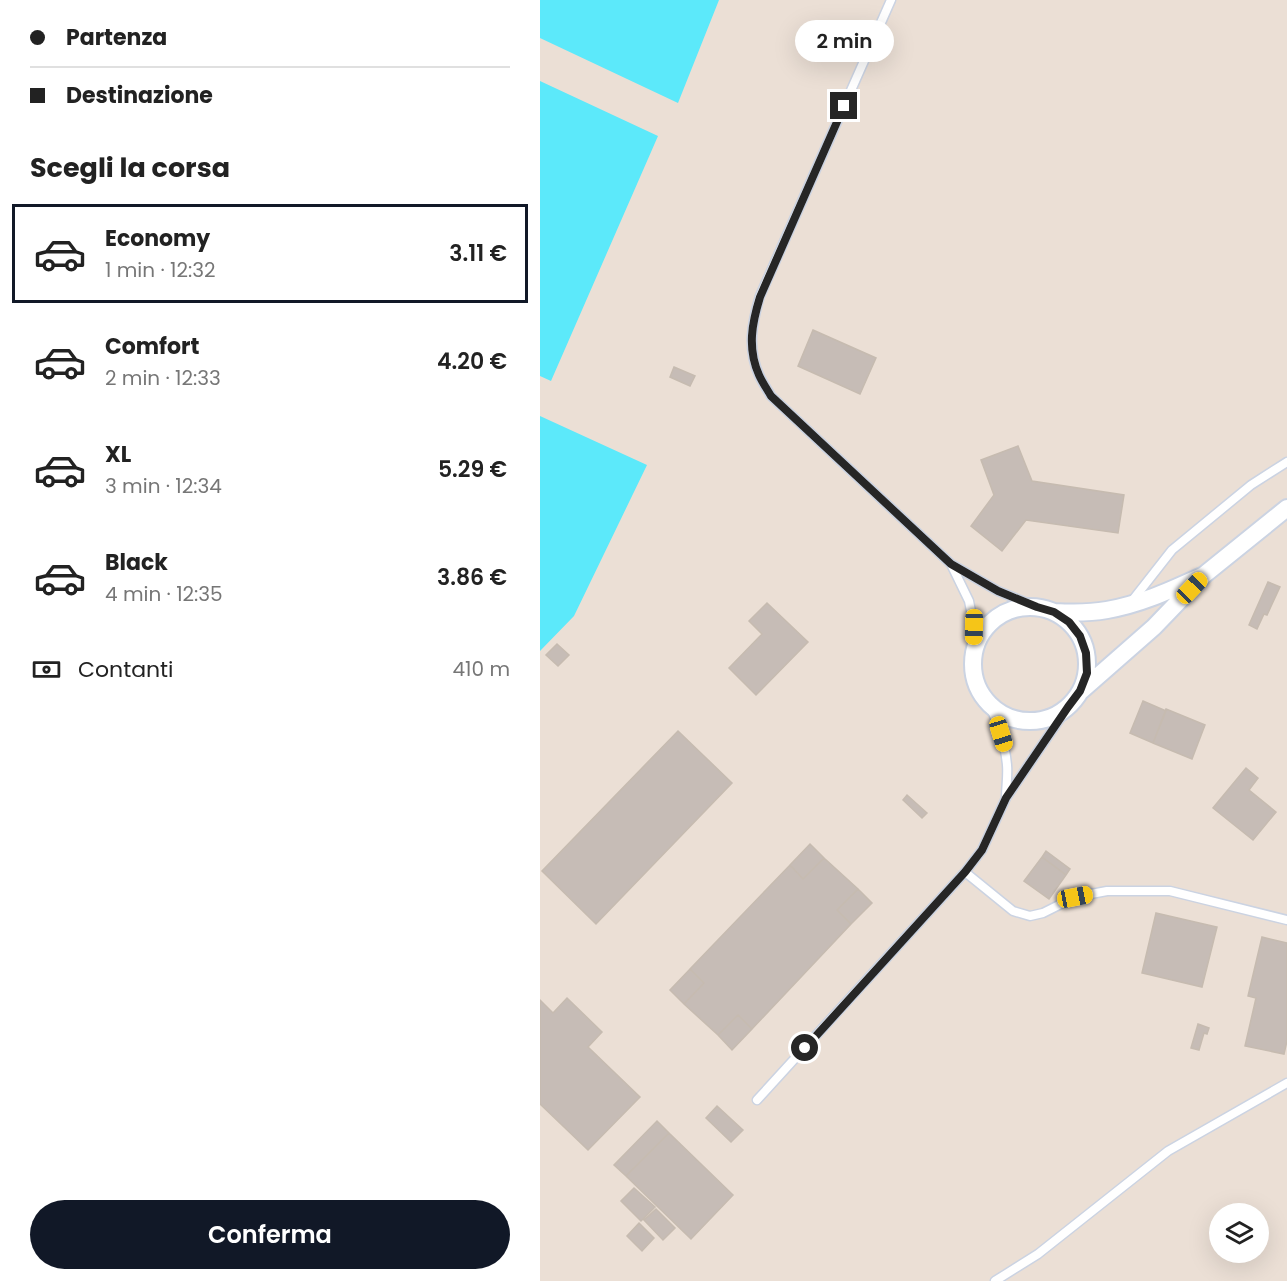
<!DOCTYPE html>
<html lang="it">
<head>
<meta charset="utf-8">
<style>
  body { margin:0; font-family:Poppins,sans-serif; background:#f2f2f2; color:#222; height:100vh; display:flex; flex-direction:column; font-size:22px; white-space:nowrap }
  * { box-sizing:border-box; margin:0 }
  p { font-size:20px; color:#767676 }
  .icon { flex:none; width:33px; height:33px; fill:none; stroke:currentColor; stroke-width:2; stroke-linecap:round; stroke-linejoin:round }
  .map { position:relative; flex:1; overflow:hidden }
  .details { display:flex; flex-direction:column; background:#fff; width:540px }
  .details>* { flex:none }
  .top-card { display:grid; align-content:center; height:132px; padding:0 30px; background:#fff }
  .tools { position:absolute; left:669px; top:1203px; display:grid; gap:12px }
  .tools a { display:grid; place-items:center; width:60px; height:60px; border-radius:50%; background:#fff; box-shadow:0 6px 24px #0002; font-size:30px }
  .end { position:absolute; width:27px; height:27px; margin:-14px; border:8px solid #262626; background:#fff; box-shadow:0 0 0 3px #fff }
  .from { border-radius:50% }
  .bubble { position:absolute; height:42px; border-radius:21px; background:#fff; box-shadow:0 6px 24px #0002; font-size:20px; font-weight:600; line-height:42px; text-align:center }
  .car { position:absolute; width:18px; height:36px; margin:-18px -9px; border-radius:8px; box-shadow:0 0 4px 2px #0007; background:linear-gradient(#f5c518 24%,#345 0 40%,#f5c518 0 76%,#345 0 86%,#f5c518 0) }
  .top-card b { display:flex; align-items:center; gap:21px; height:57px; font-size:22px }
  .top-card b+b { border-top:2px solid #e0e0e0 }
  .top-card i { width:15px; height:15px; background:#222 }
  ul { padding:0; list-style:none }
  li { display:flex; align-items:center; gap:18px; height:99px; margin:0 12px 9px; padding:0 18px; border:3px solid transparent; border-radius:0px }
  li div { flex:1 }
  li b { display:block; font-size:22px }
  li em { font-style:normal; font-weight:600 }
  li.current { border-color:#111827 }
  li>.icon { width:54px; height:54px; stroke-width:1.5 }
  h2 { padding:0 30px; font-size:27px; line-height:72px }
  .pay { display:flex; align-items:center; gap:15px; height:66px; padding:0 30px; font-size:22px }
  .pay p { margin-inline-start:auto }
  .button { display:flex; gap:12px; margin-top:auto; padding:12px 30px }
  .button a { flex:1; height:69px; border-radius:36px; background:#111827; color:#fff; font-size:24px; font-weight:600; line-height:69px; text-align:center }
  main { display:flex; flex:1; min-height:0 }
  .map>svg:first-child { display:block }
  .water { fill:#5ce9fa }
  .building { fill:#c6bcb6; stroke:#c6bbb0; stroke-width:1.5 }
  .lines { fill:none; stroke-linecap:round; stroke-linejoin:round }
  .lane-casing { stroke:#cbd3e2; stroke-width:11 }
  .street-casing { stroke:#cbd3e2; stroke-width:20 }
  .lane { stroke:#fff; stroke-width:8 }
  .street { stroke:#fff; stroke-width:16 }
  .route { stroke:#262626; stroke-width:8 }
</style>
</head>
<body>
<main>
<section class="details">
<div class="top-card">
<b><i class="from"></i>Partenza</b>
<b><i></i>Destinazione</b>
</div>
<h2>Scegli la corsa</h2>
<ul>
<li class="current"><svg class="icon" aria-label="car" viewBox="0 0 24 24"><path d="M5 17H2v-5l4-1 3-4h7l3 4 3 1v5h-3M9 17h6M6 11h13"/><circle cx="7" cy="17" r="2"/><circle cx="17" cy="17" r="2"/></svg><div><b>Economy</b><p>1 min · 12:32</p></div><em>3.11 €</em></li>
<li><svg class="icon" aria-label="car" viewBox="0 0 24 24"><path d="M5 17H2v-5l4-1 3-4h7l3 4 3 1v5h-3M9 17h6M6 11h13"/><circle cx="7" cy="17" r="2"/><circle cx="17" cy="17" r="2"/></svg><div><b>Comfort</b><p>2 min · 12:33</p></div><em>4.20 €</em></li>
<li><svg class="icon" aria-label="car" viewBox="0 0 24 24"><path d="M5 17H2v-5l4-1 3-4h7l3 4 3 1v5h-3M9 17h6M6 11h13"/><circle cx="7" cy="17" r="2"/><circle cx="17" cy="17" r="2"/></svg><div><b>XL</b><p>3 min · 12:34</p></div><em>5.29 €</em></li>
<li><svg class="icon" aria-label="car" viewBox="0 0 24 24"><path d="M5 17H2v-5l4-1 3-4h7l3 4 3 1v5h-3M9 17h6M6 11h13"/><circle cx="7" cy="17" r="2"/><circle cx="17" cy="17" r="2"/></svg><div><b>Black</b><p>4 min · 12:35</p></div><em>3.86 €</em></li>
</ul>
<div class="pay"><svg class="icon" aria-label="cash" viewBox="0 0 24 24"><path d="M3 7h18v10H3z"/><circle cx="12" cy="12" r="2"/></svg>Contanti<p>410 m</p></div>
<div class="button"><a>Conferma</a></div>
</section>
<div class="map">
<svg width="747" height="1281" viewBox="0 0 747 1281">
  <rect width="100%" height="100%" fill="#ebdfd5"/>
  <path class="water" d="M0,0H179L138,103L0,38Z
    M0,81L118,136L11,381L0,376Z
    M0,416L107,465L34,616L0,651Z"/>
  <path class="building" d="M273,330L336,358L320,394L258,366Z
    M134,367L155,376L150,386L130,377Z
    M478,446L492,481L584,495L578,533L486,520L462,551L431,526L454,495L441,460Z
    M728,582L740,587L727,615L724,614L717,629L709,625Z
    M227,603L268,642L216,695L189,668L222,634L209,621Z
    M17,644L29,655L18,666L6,655Z
    M603,701L626,711L613,743L590,733Z
    M626,709L665,725L652,759L613,743Z
    M138,731L192,783L56,924L2,871Z
    M706,768L718,778L709,790L736,812L713,840L673,808Z
    M367,795L387,813L382,818L363,800Z
    M270,844L284,858L263,879L250,865Z
    M506,851L530,869L526,875L502,857Z
    M502,857L526,875L509,899L484,881Z
    M284,858L318,889L297,910L311,924L212,1029L198,1015L178,1035L144,1004L164,983L150,969L250,865L263,879Z
    M318,889L332,903L311,924L297,910Z
    M616,913L677,927L662,987L602,973Z
    M722,937L747,943V1041L744,1054L705,1046L716,998L708,996Z
    M150,969L164,983L144,1004L130,990Z
    M27,998L62,1032L48,1047L100,1097L48,1150L0,1104V1000L13,1013Z
    M198,1015L212,1029L192,1050L178,1035Z
    M658,1024L669,1028L667,1034L664,1033L659,1050L651,1048Z
    M177,1106L203,1130L191,1142L166,1118Z
    M117,1121L129,1133L86,1176L74,1165Z
    M129,1133L193,1195L151,1239L86,1176Z
    M94,1188L115,1207L101,1221L81,1201Z
    M116,1209L135,1228L123,1240L104,1220Z
    M99,1223L114,1238L102,1251L87,1236Z"/>
  <g class="lines">
    <defs>
      <path id="lane" d="M351,0L220,296C212,323 207,348 219,375C222,382 227,389 231,396L411,564
        M592,601L632,550L711,485L747,462
        M433,658L434,626L429,601L411,564L458,591L497,607
        M448,701C457,722 465,742 467,765C468,776 466,787 466,798L528,707
        M425,872L473,911L490,916L503,913L535,897L567,891H630L747,920
        M217,1100L425,872L442,850L466,798
        M455,1281L498,1254L628,1151L747,1083"/>
      <path id="street" d="M664,575L747,508
        M433 664a57 57 0 1 1 114 0a57 57 0 1 1-114 0Z
        M515,612C532,613 550,613 567,610C602,604 633,589 664,575L614,627L541,691"/>
    </defs>
    <use href="#lane" class="lane-casing"/>
    <use href="#street" class="street-casing"/>
    <use href="#lane" class="lane"/>
    <use href="#street" class="street"/>
  </g>
  <g class="lines">
    <path class="route" d="M265,1048L425,872L442,850L466,798L528,707L540,691L547,673L546,653L540,636L529,622L514,612L497,607L458,591L411,564L231,396C227,389 222,382 219,375C207,348 212,323 220,297L304,106"/>
  </g>
</svg>
<div class="tools">
<a><svg class="icon" aria-label="layers" viewBox="0 0 24 24"><path d="M12 4l9 5-9 5-9-5zM3 14l9 5 9-5"/></svg></a>
</div>
<i class="end from" style="left:265px;top:1048px"></i>
<i class="end" style="left:304px;top:106px"></i>
<div class="bubble" style="left:255px;top:20px;width:99px">2 min</div>
<i class="car" style="left:652px;top:588px;rotate:44deg"></i>
<i class="car" style="left:434px;top:627px;rotate:181deg"></i>
<i class="car" style="left:461px;top:734px;rotate:163deg"></i>
<i class="car" style="left:535px;top:897px;rotate:79deg"></i>
</div>
</main>
</body>
</html>
